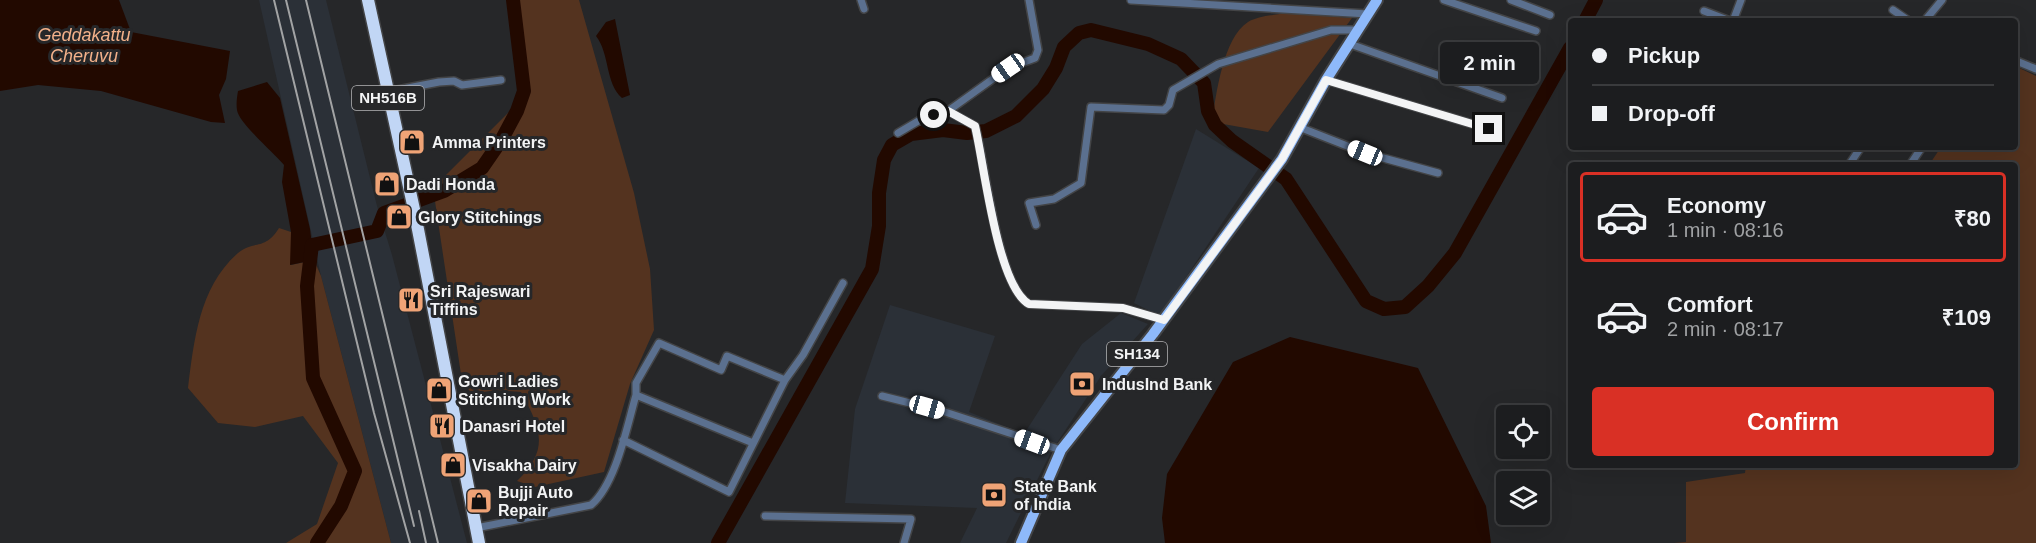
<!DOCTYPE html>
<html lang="en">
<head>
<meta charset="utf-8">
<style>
  body { margin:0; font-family:Arial,sans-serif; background:#292a2c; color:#f1f3f6; height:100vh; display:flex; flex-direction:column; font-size:22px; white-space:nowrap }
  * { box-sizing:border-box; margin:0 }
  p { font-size:20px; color:#a0a2a4 }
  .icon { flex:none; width:33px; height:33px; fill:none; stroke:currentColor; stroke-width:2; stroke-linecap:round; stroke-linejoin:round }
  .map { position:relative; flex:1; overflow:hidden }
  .sheet { position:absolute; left:1568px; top:162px; width:450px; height:306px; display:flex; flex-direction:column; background:#1c1d1f; border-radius:6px; box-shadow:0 6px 24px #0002,0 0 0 2px #3a3b3d }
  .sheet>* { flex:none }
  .hud { position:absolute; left:1568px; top:18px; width:450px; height:132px; border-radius:6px; box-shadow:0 6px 24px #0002,0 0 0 2px #3a3b3d; display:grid; align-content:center; height:132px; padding:0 24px; background:#1c1d1f }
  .controls { position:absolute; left:1496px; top:405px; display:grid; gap:12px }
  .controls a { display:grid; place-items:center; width:54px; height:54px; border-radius:6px; background:#1c1d1f; box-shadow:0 6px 24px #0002,0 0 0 2px #3a3b3d; font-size:30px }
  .end { position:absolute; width:27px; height:27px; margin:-14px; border:8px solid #f3f4f5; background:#111; box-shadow:0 0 0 3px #111 }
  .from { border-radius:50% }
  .bubble { position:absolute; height:42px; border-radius:6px; background:#1c1d1f; box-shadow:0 6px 24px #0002,0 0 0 2px #3a3b3d; font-size:20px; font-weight:600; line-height:42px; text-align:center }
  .car { position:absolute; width:18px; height:36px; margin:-18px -9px; border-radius:8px; box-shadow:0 0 4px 2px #0007; background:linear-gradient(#fff 24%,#345 0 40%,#fff 0 76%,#345 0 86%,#fff 0) }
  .hud b { display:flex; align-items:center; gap:21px; height:57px; font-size:22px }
  .hud b+b { border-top:2px solid #3a3b3d }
  .hud i { width:15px; height:15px; background:#f1f3f6 }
  ul { padding:10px 0 0; list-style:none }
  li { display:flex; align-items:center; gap:18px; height:90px; margin:0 12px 9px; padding:0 12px; border:3px solid transparent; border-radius:6px }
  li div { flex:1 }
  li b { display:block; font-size:22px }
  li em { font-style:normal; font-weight:600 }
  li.selected { border-color:#d93025 }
  li>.icon { width:54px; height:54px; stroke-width:1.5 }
  .button { display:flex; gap:12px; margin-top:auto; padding:12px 24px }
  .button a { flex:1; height:69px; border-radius:6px; background:#d93025; color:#fff; font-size:24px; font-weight:600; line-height:69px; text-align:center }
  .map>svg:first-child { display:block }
  .built { fill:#2b3037 }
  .green { fill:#54331f }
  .water { fill:#220900 }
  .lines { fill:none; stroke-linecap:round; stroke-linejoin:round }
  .river { stroke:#220900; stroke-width:14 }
  .street-casing { stroke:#434446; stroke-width:10 }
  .primary-casing { stroke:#434446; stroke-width:14 }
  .highway-casing { stroke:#434446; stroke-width:15 }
  .street { stroke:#5b708f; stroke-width:7 }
  .primary { stroke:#8eb9fa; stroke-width:10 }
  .highway { stroke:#c1d6f5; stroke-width:12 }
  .rail { stroke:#a2a3a4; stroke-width:2 }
  .route { stroke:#f3f4f5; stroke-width:8 }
  .labels { text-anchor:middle; stroke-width:6; stroke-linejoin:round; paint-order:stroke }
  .shield { fill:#262729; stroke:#b6b6b8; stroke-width:1.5 }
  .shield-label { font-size:15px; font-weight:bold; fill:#f3f4f5 }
  .poi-label { font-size:16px; font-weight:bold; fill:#f3f4f5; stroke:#262729; text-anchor:start }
  .water-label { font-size:18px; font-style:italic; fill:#f3b18a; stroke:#262729 }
</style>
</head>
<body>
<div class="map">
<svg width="2036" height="543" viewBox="0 0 2036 543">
  <rect width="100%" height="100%" fill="#262729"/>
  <path class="built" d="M259,0H326L377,206L392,255L467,543H391L321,276Z
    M1196,129L1259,168L1160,316L1134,303Z
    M890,305L995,336L969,412L1024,434L1082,344L1121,313L1148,324L1101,376L1051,452L1006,543H960L977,508L845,503L855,409Z"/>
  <path class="green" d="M514,0H579L634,193L650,269L654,330L630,384L604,472L535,487L517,481C550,449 541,429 521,392L496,390L472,394L462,381L433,188L523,98Z
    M1285,13L1352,18L1268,132L1212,122C1216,95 1223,38 1248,22C1258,16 1275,15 1285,13Z
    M2015,66L2036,76V543H1674L1686,542V482L1745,473L1746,465H2014V165H1929L1941,147H2014Z
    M279,228L291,232V265L314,260L321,276L391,543H286L317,524L338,463L303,416L255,427L218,423L188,388C194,341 199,287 238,253C253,240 265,251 279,228Z"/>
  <path class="water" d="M0,0H119L131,32L230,51L226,79L219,95L225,123L211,122L101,91L38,85L0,91Z
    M615,19L630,95L622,98C605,83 610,54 596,36L606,22Z
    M267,82L280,98L310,229L314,260L290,265L291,232L282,182L284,165C274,153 238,122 237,110C236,104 237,97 238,91Z
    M1290,337L1418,368L1486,506L1491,543H1165L1162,518L1167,474L1233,362Z"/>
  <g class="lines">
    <path class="river" d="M1585,21L1596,0
      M317,543L341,506L355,471L313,378L307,286L312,245L377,231L384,213L444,191L482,168L502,139L517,111L524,91L513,0
      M718,543L872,269L879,226V193L884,160L892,145L911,134L943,130L967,133L986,131L1016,116L1043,89L1056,68L1064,47L1079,33L1091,30L1148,44L1181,59L1204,83L1208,111L1215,125L1232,141L1286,179L1366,301L1384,309L1405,307L1428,286L1455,253L1570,48"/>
    <defs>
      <path id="street" d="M861,0L864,9
        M1131,0L1368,14
        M1444,0L1536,31
        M1511,0L1550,15
        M1893,10L1909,21
        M1704,11L1730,21
        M1927,18L1942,0
        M1733,21L1741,0
        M1350,44L1502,98
        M2014,60L2036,69
        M1326,80L1489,129
        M387,92L439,82L454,81L462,85L501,80
        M948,111L975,126C985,163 997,286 1029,304L1123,308L1164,320
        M1299,127L1365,153L1438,173
        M898,133L920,120L948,111L1008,68L1035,58L1038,50L1029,0
        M1849,165L1861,147
        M1910,165L1922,147
        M1036,225L1029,203L1054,199L1081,183L1091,107L1164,110L1169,105L1173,90L1218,64L1331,30H1358
        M636,395V383L659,343L721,370L727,356L785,380
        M882,396L942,411L1061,450
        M623,440L729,492L785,380L803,355L843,283
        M765,516L911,519L904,543
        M476,528L591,505C616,484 627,426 636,395L753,443"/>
      <path id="primary" d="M1021,543L1061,450L1153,334L1282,159L1326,80L1377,0"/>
      <path id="highway" d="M368,0L415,214L479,543"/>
    </defs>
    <use href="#street" class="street-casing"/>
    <use href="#primary" class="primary-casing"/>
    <use href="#highway" class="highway-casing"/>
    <use href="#street" class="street"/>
    <use href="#primary" class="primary"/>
    <use href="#highway" class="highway"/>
    <path class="rail" d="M274,0L374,413L410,543
      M286,0L414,526
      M306,0L438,543
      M419,511L426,543"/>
  </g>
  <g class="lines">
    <path class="route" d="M934,115L948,111L975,126C984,163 997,286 1029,304L1123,308L1164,320L1282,159L1326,80L1489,129"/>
  </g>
  <defs>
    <symbol id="shop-square" viewBox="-11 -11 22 22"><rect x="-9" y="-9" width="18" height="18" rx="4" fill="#efa376" stroke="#262729"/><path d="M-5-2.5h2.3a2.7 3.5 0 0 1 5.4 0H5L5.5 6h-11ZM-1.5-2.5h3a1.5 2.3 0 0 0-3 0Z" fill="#111"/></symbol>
    <symbol id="restaurant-square" viewBox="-11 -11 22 22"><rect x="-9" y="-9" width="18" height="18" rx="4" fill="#efa376" stroke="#262729"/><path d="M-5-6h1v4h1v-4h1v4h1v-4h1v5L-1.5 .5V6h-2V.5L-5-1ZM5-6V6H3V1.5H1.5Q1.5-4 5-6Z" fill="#111"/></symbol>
    <symbol id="bank-square" viewBox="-11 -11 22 22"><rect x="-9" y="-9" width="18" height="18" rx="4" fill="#efa376" stroke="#262729"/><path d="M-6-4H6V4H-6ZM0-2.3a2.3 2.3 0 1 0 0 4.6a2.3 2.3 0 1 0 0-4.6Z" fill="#111"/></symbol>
  </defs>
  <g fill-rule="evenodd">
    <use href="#shop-square" x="397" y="127" width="30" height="30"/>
    <use href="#shop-square" x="372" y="169" width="30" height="30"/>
    <use href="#shop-square" x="384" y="202" width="30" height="30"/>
    <use href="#restaurant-square" x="396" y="285" width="30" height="30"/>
    <use href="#bank-square" x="1067" y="369" width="30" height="30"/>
    <use href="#shop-square" x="424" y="375" width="30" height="30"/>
    <use href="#restaurant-square" x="427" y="411" width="30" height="30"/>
    <use href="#shop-square" x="438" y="450" width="30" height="30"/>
    <use href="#bank-square" x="979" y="480" width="30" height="30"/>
    <use href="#shop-square" x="464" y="486" width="30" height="30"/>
  </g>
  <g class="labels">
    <g class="shield">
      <rect x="352" y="86" width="72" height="24" rx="4.5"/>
      <rect x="1107" y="342" width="60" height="24" rx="4.5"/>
    </g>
    <g class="shield-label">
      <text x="388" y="103">NH516B</text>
      <text x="1137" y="359">SH134</text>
    </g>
    <g class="poi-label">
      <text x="432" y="148">Amma Printers</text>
      <text x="406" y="190">Dadi Honda</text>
      <text x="418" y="223">Glory Stitchings</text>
      <text x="430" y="297">Sri Rajeswari<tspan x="430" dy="18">Tiffins</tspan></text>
      <text x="458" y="387">Gowri Ladies<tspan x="458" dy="18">Stitching Work</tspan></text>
      <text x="1102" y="390">IndusInd Bank</text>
      <text x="462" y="432">Danasri Hotel</text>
      <text x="472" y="471">Visakha Dairy</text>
      <text x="1014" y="492">State Bank<tspan x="1014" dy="18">of India</tspan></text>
      <text x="498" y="498">Bujji Auto<tspan x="498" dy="18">Repair</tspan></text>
    </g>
    <g class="water-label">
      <text x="84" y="41">Geddakattu<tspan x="84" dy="21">Cheruvu</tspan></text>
    </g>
  </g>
</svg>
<div class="controls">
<a><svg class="icon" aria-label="locate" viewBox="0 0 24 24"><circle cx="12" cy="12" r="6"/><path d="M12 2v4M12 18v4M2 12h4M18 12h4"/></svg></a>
<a><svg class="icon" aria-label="layers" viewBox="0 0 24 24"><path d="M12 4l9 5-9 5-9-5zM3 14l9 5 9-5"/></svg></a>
</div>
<i class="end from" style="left:934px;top:115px"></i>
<i class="end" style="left:1489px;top:129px"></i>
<div class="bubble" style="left:1440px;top:42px;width:99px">2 min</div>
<i class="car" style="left:1008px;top:68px;rotate:235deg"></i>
<i class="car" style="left:1365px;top:153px;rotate:292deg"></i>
<i class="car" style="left:927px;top:407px;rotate:106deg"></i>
<i class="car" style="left:1032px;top:442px;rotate:290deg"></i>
<div class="hud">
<b><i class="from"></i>Pickup</b>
<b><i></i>Drop-off</b>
</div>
<section class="sheet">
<ul>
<li class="selected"><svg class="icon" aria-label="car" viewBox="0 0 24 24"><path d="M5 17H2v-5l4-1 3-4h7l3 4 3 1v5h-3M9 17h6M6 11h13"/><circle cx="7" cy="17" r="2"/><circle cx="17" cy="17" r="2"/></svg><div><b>Economy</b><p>1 min · 08:16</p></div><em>₹80</em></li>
<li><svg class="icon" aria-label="car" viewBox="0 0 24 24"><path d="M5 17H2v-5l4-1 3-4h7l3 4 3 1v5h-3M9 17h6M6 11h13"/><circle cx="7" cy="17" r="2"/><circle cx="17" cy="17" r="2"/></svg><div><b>Comfort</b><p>2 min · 08:17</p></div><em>₹109</em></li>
</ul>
<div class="button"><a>Confirm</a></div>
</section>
</div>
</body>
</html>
